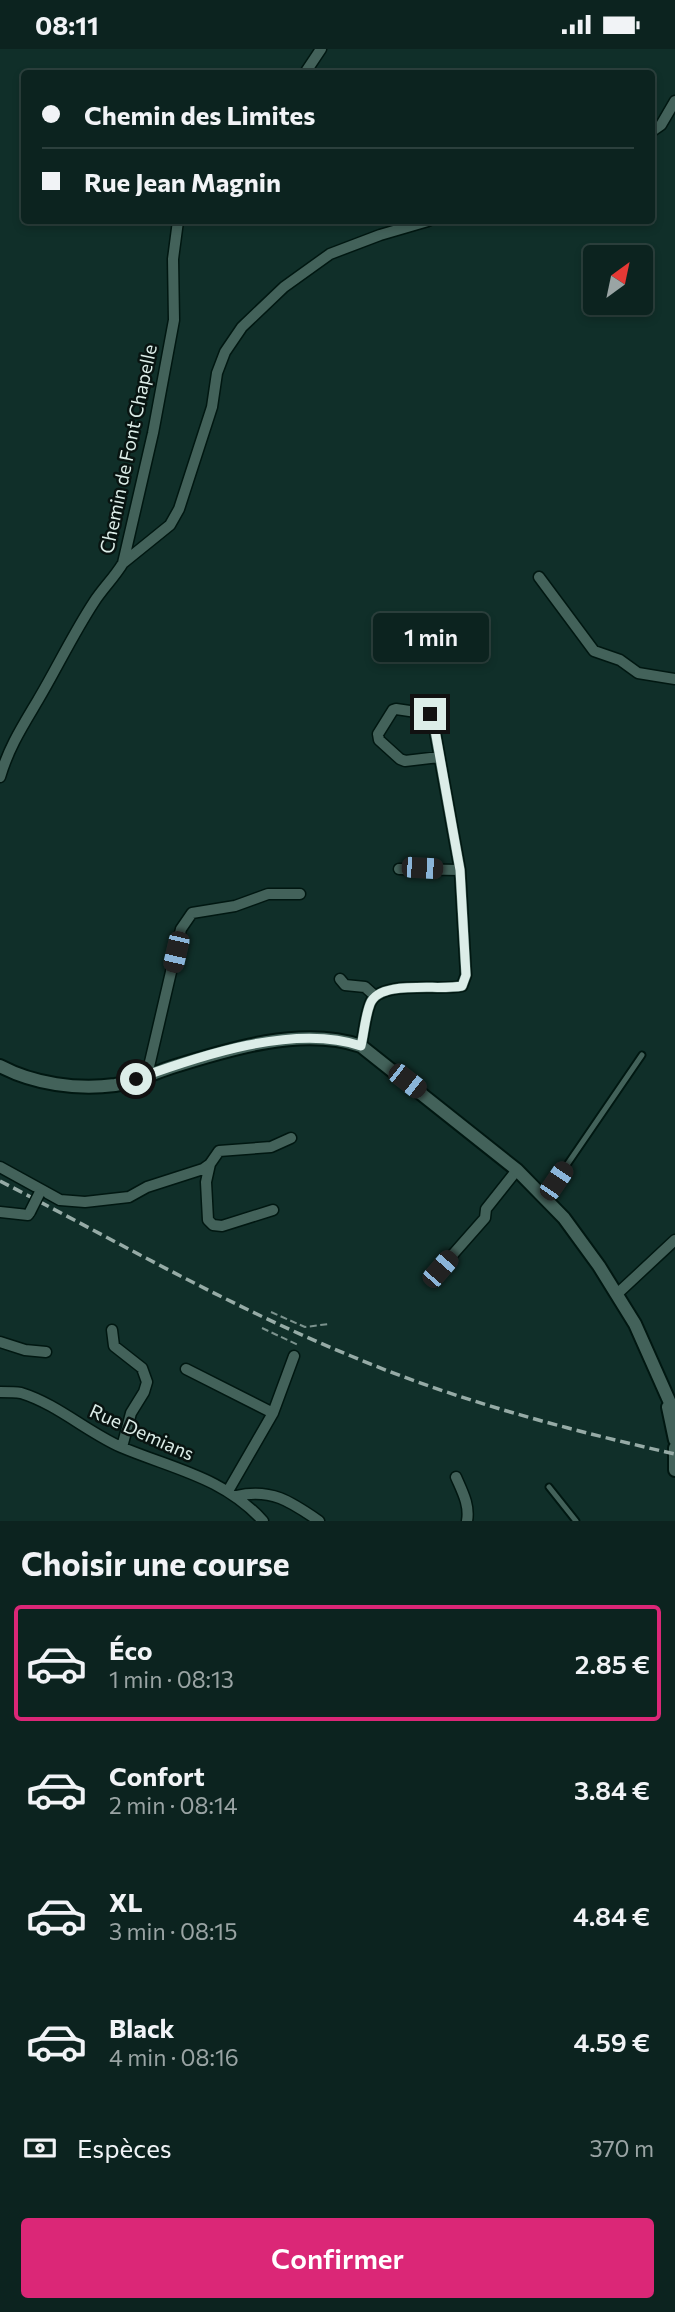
<!DOCTYPE html>
<html lang="fr">
<head>
<meta charset="utf-8">
<style>
  body { margin:0; font-family:Commissioner,sans-serif; background:#152b28; color:#f1f3f6; height:100vh; display:flex; flex-direction:column; font-size:26px; white-space:nowrap }
  * { box-sizing:border-box; margin:0 }
  p { font-size:23px; color:#9aa4a4 }
  .icon { flex:none; width:38px; height:38px; fill:none; stroke:currentColor; stroke-width:2; stroke-linecap:round; stroke-linejoin:round }
  .map { position:relative; height:1472px; overflow:hidden }
  .details { display:flex; flex-direction:column; background:#0c231f; flex:1 }
  .details>* { flex:none }
  .banner { position:absolute; left:21px; top:21px; width:634px; height:154px; border-radius:7px; box-shadow:0 4px 10px #0003,0 0 0 2px #2c403d; display:grid; align-content:center; height:154px; padding:0 21px; background:#0c231f }
  .needle { width:46px; rotate:33deg }
  .tools { position:absolute; left:583px; top:196px; display:grid; gap:14px }
  .tools a { display:grid; place-items:center; width:70px; height:70px; border-radius:7px; background:#0c231f; box-shadow:0 4px 10px #0003,0 0 0 2px #2c403d; font-size:35px }
  .end { position:absolute; width:32px; height:32px; margin:-16px; border:9px solid #dcede8; background:#111; box-shadow:0 0 0 4px #111 }
  .from { border-radius:50% }
  .bubble { position:absolute; height:49px; border-radius:7px; background:#0c231f; box-shadow:0 4px 10px #0003,0 0 0 2px #2c403d; font-size:23px; font-weight:600; line-height:49px; text-align:center }
  .car { position:absolute; width:21px; height:42px; margin:-21px -10px; border-radius:9px; box-shadow:0 0 5px 2px #0007; background:linear-gradient(#222 24%,#8ab4d8 0 40%,#222 0 76%,#8ab4d8 0 86%,#222 0) }
  .banner b { display:flex; align-items:center; gap:24px; height:66px; font-size:26px }
  .banner b+b { border-top:2px solid #2c403d }
  .banner i { width:18px; height:18px; background:#f1f3f6 }
  ul { padding:0; list-style:none }
  li { display:flex; align-items:center; gap:21px; height:116px; margin:0 14px 10px; padding:0 7px; border:4px solid transparent; border-radius:7px }
  li div { flex:1 }
  li b { display:block; font-size:26px }
  li em { font-style:normal; font-weight:600 }
  li.current { border-color:#db2777 }
  li>.icon { width:63px; height:63px; stroke-width:1.5 }
  h2 { padding:0 21px; font-size:32px; line-height:84px }
  .pay { display:flex; align-items:center; gap:18px; height:77px; padding:0 21px; font-size:26px }
  .pay p { margin-inline-start:auto }
  .action { display:flex; gap:14px; margin-top:auto; padding:14px 21px }
  .action a { flex:1; height:80px; border-radius:7px; background:#db2777; color:#fff; font-size:28px; font-weight:600; line-height:80px; text-align:center }
  .status { display:flex; justify-content:space-between; align-items:center; height:49px; padding:0 35px; background:#0c231f; direction:ltr }
  .status svg { height:19px; fill:currentColor }
  .map>svg:first-child { display:block }
  .lines { fill:none; stroke-linecap:round; stroke-linejoin:round }
  .service-casing { stroke:#001711; stroke-width:9 }
  .minor-casing { stroke:#001711; stroke-width:13 }
  .tertiary-casing { stroke:#001711; stroke-width:16 }
  .path { stroke:#7b928d; stroke-width:2; stroke-dasharray:7 3.5; stroke-linecap:butt }
  .service { stroke:#43625a; stroke-width:5 }
  .minor { stroke:#43625a; stroke-width:10 }
  .tertiary { stroke:#43625a; stroke-width:12 }
  .rail { stroke:#96aba6; stroke-width:3.5; stroke-dasharray:10 5; stroke-linecap:butt }
  .minor-bridge-casing { stroke:#001711; stroke-width:13; stroke-linecap:butt }
  .minor-bridge { stroke:#43625a; stroke-width:10 }
  .route { stroke:#dcede8; stroke-width:9 }
  .labels { text-anchor:middle; stroke-width:5; stroke-linejoin:round; paint-order:stroke }
  .street-label { font-size:19px; fill:#dcede8; stroke:#081411 }
</style>
</head>
<body>
<div class="status"><b>08:11</b><svg viewBox="0 0 49 12"><path d="M0 12V9h3v3zM5 12V6h3v6zM10 12V3h3v9zM15 12V0h3v12zM26 1h20v11H26zM47 4h2v5h-2z"/></svg></div>
<div class="map">
<svg width="675" height="1472" viewBox="0 0 675 1472">
  <rect width="100%" height="100%" fill="#102f29"/>
  <g class="lines">
    <defs>
      <path id="service" d="M545,1148L642,1006
        M549,1438L576,1472"/>
      <path id="minor" d="M305,24L321,0
        M651,83L661,76L675,52
        M123,514L170,476L179,460L212,358L217,324L225,303L242,278L284,238L330,205L380,186L428,172
        M539,528L594,602L620,611L638,624L675,630
        M0,728C9,698 22,678 38,651C57,619 73,585 94,553C103,539 114,529 123,514L153,384L174,271L173,210L178,172
        M399,820L460,821
        M340,930L345,936L365,938L375,947
        M361,997C364,984 365,968 370,955C379,930 439,942 462,937L466,926L460,821L433,671L430,665L396,660L393,661L378,685L379,691L400,710L405,712L439,708
        M147,1026L181,880L192,864L235,857L268,845H300
        M210,1115L206,1133L208,1171L213,1176L222,1177L273,1161
        M0,1118L60,1151L85,1153L129,1148L147,1138L203,1120L210,1115L219,1102L271,1098L291,1089
        M0,1163L28,1166L30,1163
        M440,1220L485,1169L486,1160L517,1121
        M617,1245L675,1191
        M112,1281L114,1297L142,1319L147,1333L144,1343L131,1364L122,1398
        M0,1293L25,1301L46,1303
        M186,1320L273,1364
        M0,1343C7,1343 15,1343 21,1344C57,1355 87,1383 121,1398C173,1420 223,1428 263,1472
        M456,1428C462,1442 470,1456 467,1472
        M228,1442L273,1364L294,1307
        M236,1447C271,1439 290,1452 319,1472"/>
      <path id="tertiary" d="M0,1017C34,1035 77,1041 115,1036C134,1033 154,1024 172,1018C229,1000 302,977 361,997L517,1121L564,1169L599,1217L635,1275L675,1365
        M668,1358L675,1391
        M675,1399V1421"/>
    </defs>
    <use href="#service" class="service-casing"/>
    <use href="#minor" class="minor-casing"/>
    <use href="#tertiary" class="tertiary-casing"/>
    <path class="path" d="M271,1263L305,1278L329,1275
      M262,1279L298,1296"/>
    <use href="#service" class="service"/>
    <use href="#minor" class="minor"/>
    <use href="#tertiary" class="tertiary"/>
    <path class="rail" d="M0,1132C116,1192 229,1257 351,1307C455,1351 565,1380 675,1405"/>
    <defs>
      <path id="minor-bridge" d="M30,1163L39,1145"/>
    </defs>
    <use href="#minor-bridge" class="minor-bridge-casing"/>
    <use href="#minor-bridge" class="minor-bridge"/>
  </g>
  <g class="lines">
    <path class="route" d="M136,1030C199,1007 295,974 361,997C364,984 365,968 370,955C379,930 439,942 462,937L466,926L460,821L433,670L430,665"/>
  </g>
  <g class="labels">
    <g class="street-label">
      <text transform="translate(128 400) rotate(-78)" y="7">Chemin de Font Chapelle</text>
      <text transform="translate(142 1383) rotate(24)" y="7">Rue Demians</text>
    </g>
  </g>
</svg>
<div class="tools">
<a><svg class="needle" viewBox="-14 -14 28 28"><path d="M0-13l5 13h-10z" fill="#e53935"/><path d="M0 13l5-13h-10z" fill="#9aa4a4"/></svg></a>
</div>
<i class="end from" style="left:136px;top:1030px"></i>
<i class="end" style="left:430px;top:665px"></i>
<div class="bubble" style="left:373px;top:564px;width:116px">1 min</div>
<i class="car" style="left:422px;top:819px;rotate:93deg"></i>
<i class="car" style="left:176px;top:903px;rotate:193deg"></i>
<i class="car" style="left:407px;top:1032px;rotate:128deg"></i>
<i class="car" style="left:556px;top:1132px;rotate:34deg"></i>
<i class="car" style="left:440px;top:1220px;rotate:41deg"></i>
<div class="banner">
<b><i class="from"></i>Chemin des Limites</b>
<b><i></i>Rue Jean Magnin</b>
</div>
</div>
<section class="details">
<h2>Choisir une course</h2>
<ul>
<li class="current"><svg class="icon" aria-label="car" viewBox="0 0 24 24"><path d="M5 17H2v-5l4-1 3-4h7l3 4 3 1v5h-3M9 17h6M6 11h13"/><circle cx="7" cy="17" r="2"/><circle cx="17" cy="17" r="2"/></svg><div><b>Éco</b><p>1 min · 08:13</p></div><em>2.85 €</em></li>
<li><svg class="icon" aria-label="car" viewBox="0 0 24 24"><path d="M5 17H2v-5l4-1 3-4h7l3 4 3 1v5h-3M9 17h6M6 11h13"/><circle cx="7" cy="17" r="2"/><circle cx="17" cy="17" r="2"/></svg><div><b>Confort</b><p>2 min · 08:14</p></div><em>3.84 €</em></li>
<li><svg class="icon" aria-label="car" viewBox="0 0 24 24"><path d="M5 17H2v-5l4-1 3-4h7l3 4 3 1v5h-3M9 17h6M6 11h13"/><circle cx="7" cy="17" r="2"/><circle cx="17" cy="17" r="2"/></svg><div><b>XL</b><p>3 min · 08:15</p></div><em>4.84 €</em></li>
<li><svg class="icon" aria-label="car" viewBox="0 0 24 24"><path d="M5 17H2v-5l4-1 3-4h7l3 4 3 1v5h-3M9 17h6M6 11h13"/><circle cx="7" cy="17" r="2"/><circle cx="17" cy="17" r="2"/></svg><div><b>Black</b><p>4 min · 08:16</p></div><em>4.59 €</em></li>
</ul>
<div class="pay"><svg class="icon" aria-label="cash" viewBox="0 0 24 24"><path d="M3 7h18v10H3z"/><circle cx="12" cy="12" r="2"/></svg>Espèces<p>370 m</p></div>
<div class="action"><a>Confirmer</a></div>
</section>
</body>
</html>
